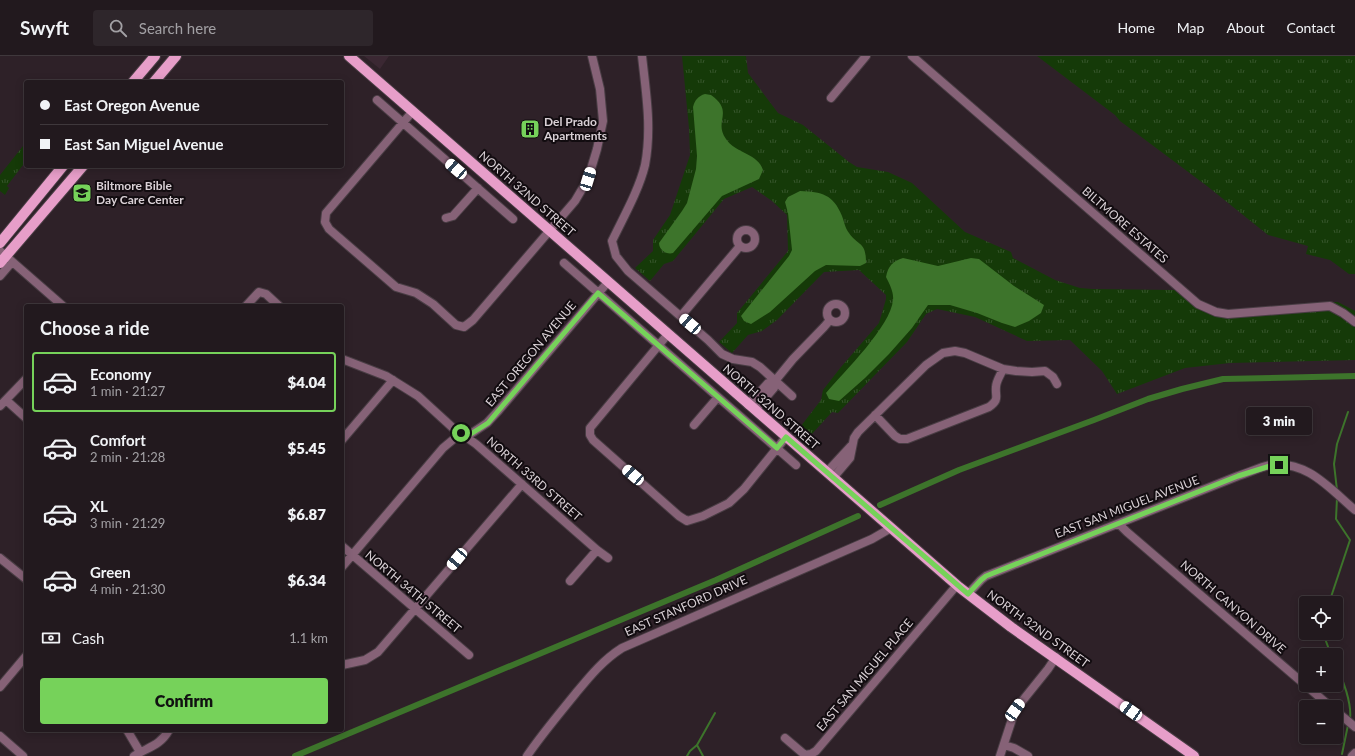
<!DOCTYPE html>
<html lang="en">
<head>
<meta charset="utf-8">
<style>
  body { margin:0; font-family:Lato,sans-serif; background:#2e262b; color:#f1f3f6; height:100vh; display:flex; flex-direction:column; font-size:15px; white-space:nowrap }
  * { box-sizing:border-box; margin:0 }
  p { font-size:13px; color:#a2a0a4 }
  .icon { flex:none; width:22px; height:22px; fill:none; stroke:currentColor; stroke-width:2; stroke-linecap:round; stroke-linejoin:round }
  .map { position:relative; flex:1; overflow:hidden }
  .sheet { position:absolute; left:24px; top:248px; width:320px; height:428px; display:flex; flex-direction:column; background:#22191e; border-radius:4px; box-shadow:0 2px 10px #0003,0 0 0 1px #3f383c }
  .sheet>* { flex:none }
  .hud { position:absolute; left:24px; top:24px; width:320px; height:88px; border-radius:4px; box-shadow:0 2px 10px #0003,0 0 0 1px #3f383c; display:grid; align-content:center; height:88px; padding:0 16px; background:#22191e }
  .fabs { position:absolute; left:1299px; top:540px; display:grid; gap:8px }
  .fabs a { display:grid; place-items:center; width:44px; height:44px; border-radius:4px; background:#22191e; box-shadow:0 2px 10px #0003,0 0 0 1px #3f383c; font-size:20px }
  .end { position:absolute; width:18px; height:18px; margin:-9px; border:5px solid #76d25a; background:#111; box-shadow:0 0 0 2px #111 }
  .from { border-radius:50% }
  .bubble { position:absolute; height:28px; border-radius:4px; background:#22191e; box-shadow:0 2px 10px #0003,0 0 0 1px #3f383c; font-size:13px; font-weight:800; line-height:28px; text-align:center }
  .car { position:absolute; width:12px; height:24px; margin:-12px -6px; border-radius:5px; box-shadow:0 0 3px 1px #0007; background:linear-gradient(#fff 24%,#345 0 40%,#fff 0 76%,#345 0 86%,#fff 0) }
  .hud b { display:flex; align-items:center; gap:14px; height:38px; font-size:15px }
  .hud b+b { border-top:1px solid #3f383c }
  .hud i { width:10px; height:10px; background:#f1f3f6 }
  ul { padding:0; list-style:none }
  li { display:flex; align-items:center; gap:12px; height:60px; margin:0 8px 6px; padding:0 8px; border:2px solid transparent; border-radius:4px }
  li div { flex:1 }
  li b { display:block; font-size:15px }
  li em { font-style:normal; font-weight:800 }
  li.selected { border-color:#76d25a }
  li>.icon { width:36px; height:36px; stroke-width:1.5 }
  h2 { padding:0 16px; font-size:18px; line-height:48px }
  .pay { display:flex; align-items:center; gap:10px; height:44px; padding:0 16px; font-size:15px }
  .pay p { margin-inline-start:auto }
  .primary-button { display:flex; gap:8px; margin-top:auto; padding:8px 16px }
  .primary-button a { flex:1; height:46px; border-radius:4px; background:#76d25a; color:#111; font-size:16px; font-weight:800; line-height:46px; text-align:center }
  header { display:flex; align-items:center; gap:24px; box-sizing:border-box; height:56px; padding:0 20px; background:#22191e; border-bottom:1px solid #3f383c }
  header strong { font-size:19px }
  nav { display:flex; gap:22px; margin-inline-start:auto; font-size:14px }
  .search { width:280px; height:36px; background:#2e262b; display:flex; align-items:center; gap:10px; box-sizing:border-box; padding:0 14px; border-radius:4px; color:#a2a0a4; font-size:15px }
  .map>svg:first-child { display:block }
  .built { fill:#3b2833 }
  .grass { fill:url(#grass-tufts) }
  .water { fill:#3d742b }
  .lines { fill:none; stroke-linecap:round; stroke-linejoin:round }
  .stream { stroke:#3d742b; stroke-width:2 }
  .canal { stroke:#3d742b; stroke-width:6 }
  .minor-casing { stroke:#493d44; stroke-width:10 }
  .major-casing { stroke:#493d44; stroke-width:12 }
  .minor { stroke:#866277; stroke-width:8 }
  .major { stroke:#e79ec9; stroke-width:10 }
  .route { stroke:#76d25a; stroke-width:5 }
  .labels { text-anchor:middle; stroke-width:4; stroke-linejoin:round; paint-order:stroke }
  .poi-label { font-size:12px; font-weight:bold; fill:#d9d0d5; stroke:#120c10; text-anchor:start }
  .street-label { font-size:12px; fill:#d9d0d5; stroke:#120c10 }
</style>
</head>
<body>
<header>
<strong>Swyft</strong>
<div class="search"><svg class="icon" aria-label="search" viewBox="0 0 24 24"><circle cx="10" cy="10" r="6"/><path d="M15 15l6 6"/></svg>Search here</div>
<nav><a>Home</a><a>Map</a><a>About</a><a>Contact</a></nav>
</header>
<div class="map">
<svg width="1355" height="700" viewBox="0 0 1355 700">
  <defs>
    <pattern id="grass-tufts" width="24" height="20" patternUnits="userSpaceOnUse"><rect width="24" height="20" fill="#153a08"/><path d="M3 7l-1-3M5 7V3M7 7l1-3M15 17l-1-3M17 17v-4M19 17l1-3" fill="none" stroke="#36552b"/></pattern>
  </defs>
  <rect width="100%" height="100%" fill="#2e2128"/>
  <path class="built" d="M364,0H389L380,13Z"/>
  <path class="grass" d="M682,0H746L748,17L778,57L803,69L849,106L857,111L888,116L912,127L965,176L1011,196L1013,202L1055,224L1080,232L1092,233L1175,234L1199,252L1223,262L1281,257L1321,246H1338L1355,255V304L1230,307L1185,312L1117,338L1102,315L1070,284L1027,285L975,261L937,253L926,258L907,286L838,357L832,356L811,379L801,370L821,344L823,334L841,311L879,267L886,243V239L859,214L824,216L777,264L762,275L748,279L732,297L719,286L737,267V257L788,195L787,159L772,145L752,131L724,143L673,205L664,208L650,225L635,212L653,195V184L670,159L690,99L689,72Z
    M1037,0H1355V218H1349L1330,204L1306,198L1308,190L1268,179L1207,130L1120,65L1115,59Z
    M23,90L24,93L26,91V105L7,130L9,132L5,139L0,135V119Z"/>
  <path class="water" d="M705,38L711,39C735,56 713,65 726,83C735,97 759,98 763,114L759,123L722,140L673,197C667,199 659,194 659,187L682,155L687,147L696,113L697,100L693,51C695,44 698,40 705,38Z
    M800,135C822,136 833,138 842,160C844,165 845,172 849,177C859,191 866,185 866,207L860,210L826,209L815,215L770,256L751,268L744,265L741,260L789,200L792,194L788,157L785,146L788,141Z
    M903,202L938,210L971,202L979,203L1014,230L1044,249L1041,257L1029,265L1015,271L1002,267L977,257L950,249H928L912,272L889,298L865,322L839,345L829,343L826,337C844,316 891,270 893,244C894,236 889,227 886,221C888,210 893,205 903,202Z"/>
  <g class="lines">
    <path class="stream" d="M1337,434L1334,408L1337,388L1348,356
      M1329,547L1350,484L1336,463L1337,442
      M1323,577L1331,599
      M1336,609C1343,623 1352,648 1350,663
      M697,689L703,700
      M1342,698L1348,669
      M687,700L690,695L697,689L715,657"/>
    <path class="canal" d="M880,449L959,414L1094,364L1148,343L1182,333L1223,323L1355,320
      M295,700L716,524L858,460"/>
    <defs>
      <path id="minor" d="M642,0C646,37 652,72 645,109C639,134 623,162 612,185L616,200L628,215L708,284L722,298L733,303L752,306L760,311L792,340
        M912,0L1198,248L1216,256L1228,258L1330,250L1343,257L1355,266
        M831,42L866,0
        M377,44L513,163
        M413,55L326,157L325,166L329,173L396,231L416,237L433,248L456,269L464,271L473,264L575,145L588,123L597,93L603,65L600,33L592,0
        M446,162L453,160L478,132
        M737 183a9 9 0 1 1 18 0a9 9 0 1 1-18 0Z
        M0,195L63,250
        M564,207L796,409
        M0,220L12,206
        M827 257a9 9 0 1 1 18 0a9 9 0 1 1-18 0Z
        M246,250L259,236L266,238L279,250
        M681,260L740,190
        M668,278L590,372V379L593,384L679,460L687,465L703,460L729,447L744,433L786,381
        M342,303L386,320L418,340L453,372L476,388L597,494L608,502
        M6,344L26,362
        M748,349L768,327L775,325
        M0,350L26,323
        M755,354L774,332L775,325L793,303L824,271L830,264
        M875,359L895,380L900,383H907L989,351C1000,343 995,341 996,331C996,325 1001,318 1003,313
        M694,369L718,341
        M466,381L487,367L499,354L608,226
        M342,384L393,324
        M827,416L851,390
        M833,422L850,402L854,382L858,376L926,309L943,297L955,295L965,297L1003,313L1016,315L1032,316L1045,315L1053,321L1057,328
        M1119,468L1127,476L1331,651
        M342,490L469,599
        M0,502L26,523
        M342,511L443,392L461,377
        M570,525L597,494
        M968,538L981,524L986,520L1238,420C1248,417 1260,411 1270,409C1307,404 1329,432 1355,454
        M342,609L365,604L378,596L522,428
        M0,631L26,600
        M1336,655L1355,671
        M127,674L140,696
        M0,680L23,700
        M785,682L805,699L811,698L816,695L957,529
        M1004,689L1014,692L1028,700
        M134,700C148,691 160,690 169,674
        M527,700C542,678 559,658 576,637C590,620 603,604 622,592L872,483L891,472
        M1000,700L1015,654L1048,613L1056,601
        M1352,700L1355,697"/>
      <path id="major" d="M349,0L959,531L1011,571L1194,700
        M133,26L155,0
        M154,26L176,0
        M0,187L63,110
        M0,207L83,110"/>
    </defs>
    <use href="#minor" class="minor-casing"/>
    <use href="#major" class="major-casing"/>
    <use href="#minor" class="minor"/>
    <use href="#major" class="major"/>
  </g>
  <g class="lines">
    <path class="route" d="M461,377L466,381L488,367L598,237L777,392L786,381L968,538L981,524L986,520L1238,420L1270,410L1279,409"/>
  </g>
  <defs>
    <symbol id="building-square" viewBox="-11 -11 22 22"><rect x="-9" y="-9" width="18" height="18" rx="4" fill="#76d25a" stroke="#120c10"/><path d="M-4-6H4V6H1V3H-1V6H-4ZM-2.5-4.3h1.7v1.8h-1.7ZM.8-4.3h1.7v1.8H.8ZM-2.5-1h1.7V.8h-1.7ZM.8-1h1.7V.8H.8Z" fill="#111"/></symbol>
    <symbol id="school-square" viewBox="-11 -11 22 22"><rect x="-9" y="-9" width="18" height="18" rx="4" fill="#76d25a" stroke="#120c10"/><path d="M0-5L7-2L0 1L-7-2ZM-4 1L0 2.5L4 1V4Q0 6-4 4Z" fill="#111"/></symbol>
  </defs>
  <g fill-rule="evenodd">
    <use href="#building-square" x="519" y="62" width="22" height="22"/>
    <use href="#school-square" x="71" y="126" width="22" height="22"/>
  </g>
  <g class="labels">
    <g class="poi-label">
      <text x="544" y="70">Del Prado<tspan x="544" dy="14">Apartments</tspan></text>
      <text x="96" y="134">Biltmore Bible<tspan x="96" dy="14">Day Care Center</tspan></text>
    </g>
    <g class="street-label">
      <text transform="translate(527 138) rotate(41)" y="4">NORTH 32ND STREET</text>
      <text transform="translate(1125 169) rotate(41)" y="4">BILTMORE ESTATES</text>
      <text transform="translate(531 298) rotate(-50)" y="4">EAST OREGON AVENUE</text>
      <text transform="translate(771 351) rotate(41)" y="4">NORTH 32ND STREET</text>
      <text transform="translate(534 423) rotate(41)" y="4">NORTH 33RD STREET</text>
      <text transform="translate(1127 451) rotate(-21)" y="4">EAST SAN MIGUEL AVENUE</text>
      <text transform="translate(413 536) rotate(40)" y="4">NORTH 34TH STREET</text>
      <text transform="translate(686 550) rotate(-24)" y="4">EAST STANFORD DRIVE</text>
      <text transform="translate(1233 551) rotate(41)" y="4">NORTH CANYON DRIVE</text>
      <text transform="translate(1038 573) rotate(36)" y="4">NORTH 32ND STREET</text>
      <text transform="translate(865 619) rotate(-50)" y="4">EAST SAN MIGUEL PLACE</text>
    </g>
  </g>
</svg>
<div class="fabs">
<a><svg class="icon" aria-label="locate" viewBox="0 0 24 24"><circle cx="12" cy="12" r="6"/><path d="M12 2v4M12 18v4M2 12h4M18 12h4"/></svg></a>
<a>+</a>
<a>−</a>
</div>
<i class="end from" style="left:461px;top:377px"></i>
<i class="end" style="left:1279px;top:409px"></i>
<div class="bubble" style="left:1246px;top:351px;width:66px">3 min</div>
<i class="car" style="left:456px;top:113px;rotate:311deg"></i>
<i class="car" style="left:588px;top:123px;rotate:17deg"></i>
<i class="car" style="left:690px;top:268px;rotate:311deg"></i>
<i class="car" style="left:633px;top:419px;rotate:311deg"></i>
<i class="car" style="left:457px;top:503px;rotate:220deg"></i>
<i class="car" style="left:1015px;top:654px;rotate:35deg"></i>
<i class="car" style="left:1131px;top:655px;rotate:305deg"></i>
<div class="hud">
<b><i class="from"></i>East Oregon Avenue</b>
<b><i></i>East San Miguel Avenue</b>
</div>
<section class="sheet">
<h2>Choose a ride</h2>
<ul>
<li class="selected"><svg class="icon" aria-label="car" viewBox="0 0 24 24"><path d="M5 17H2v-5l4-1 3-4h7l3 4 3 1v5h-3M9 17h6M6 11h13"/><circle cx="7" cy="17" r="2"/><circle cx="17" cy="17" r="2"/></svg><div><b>Economy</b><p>1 min · 21:27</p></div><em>$4.04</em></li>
<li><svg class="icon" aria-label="car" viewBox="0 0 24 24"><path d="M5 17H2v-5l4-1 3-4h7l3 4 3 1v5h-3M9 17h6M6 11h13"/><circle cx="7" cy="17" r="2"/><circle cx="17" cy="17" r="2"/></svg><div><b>Comfort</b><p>2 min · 21:28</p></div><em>$5.45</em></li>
<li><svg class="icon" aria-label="car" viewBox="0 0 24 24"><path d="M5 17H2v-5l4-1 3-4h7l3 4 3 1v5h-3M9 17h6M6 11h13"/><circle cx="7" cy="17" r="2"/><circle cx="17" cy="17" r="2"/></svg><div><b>XL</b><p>3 min · 21:29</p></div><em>$6.87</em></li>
<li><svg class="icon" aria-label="car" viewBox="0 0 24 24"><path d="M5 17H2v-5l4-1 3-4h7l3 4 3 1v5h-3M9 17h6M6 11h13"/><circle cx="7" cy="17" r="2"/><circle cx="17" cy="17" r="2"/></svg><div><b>Green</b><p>4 min · 21:30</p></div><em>$6.34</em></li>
</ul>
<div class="pay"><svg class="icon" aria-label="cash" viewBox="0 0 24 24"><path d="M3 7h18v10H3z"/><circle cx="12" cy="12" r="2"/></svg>Cash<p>1.1 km</p></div>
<div class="primary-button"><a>Confirm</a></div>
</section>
</div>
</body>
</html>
